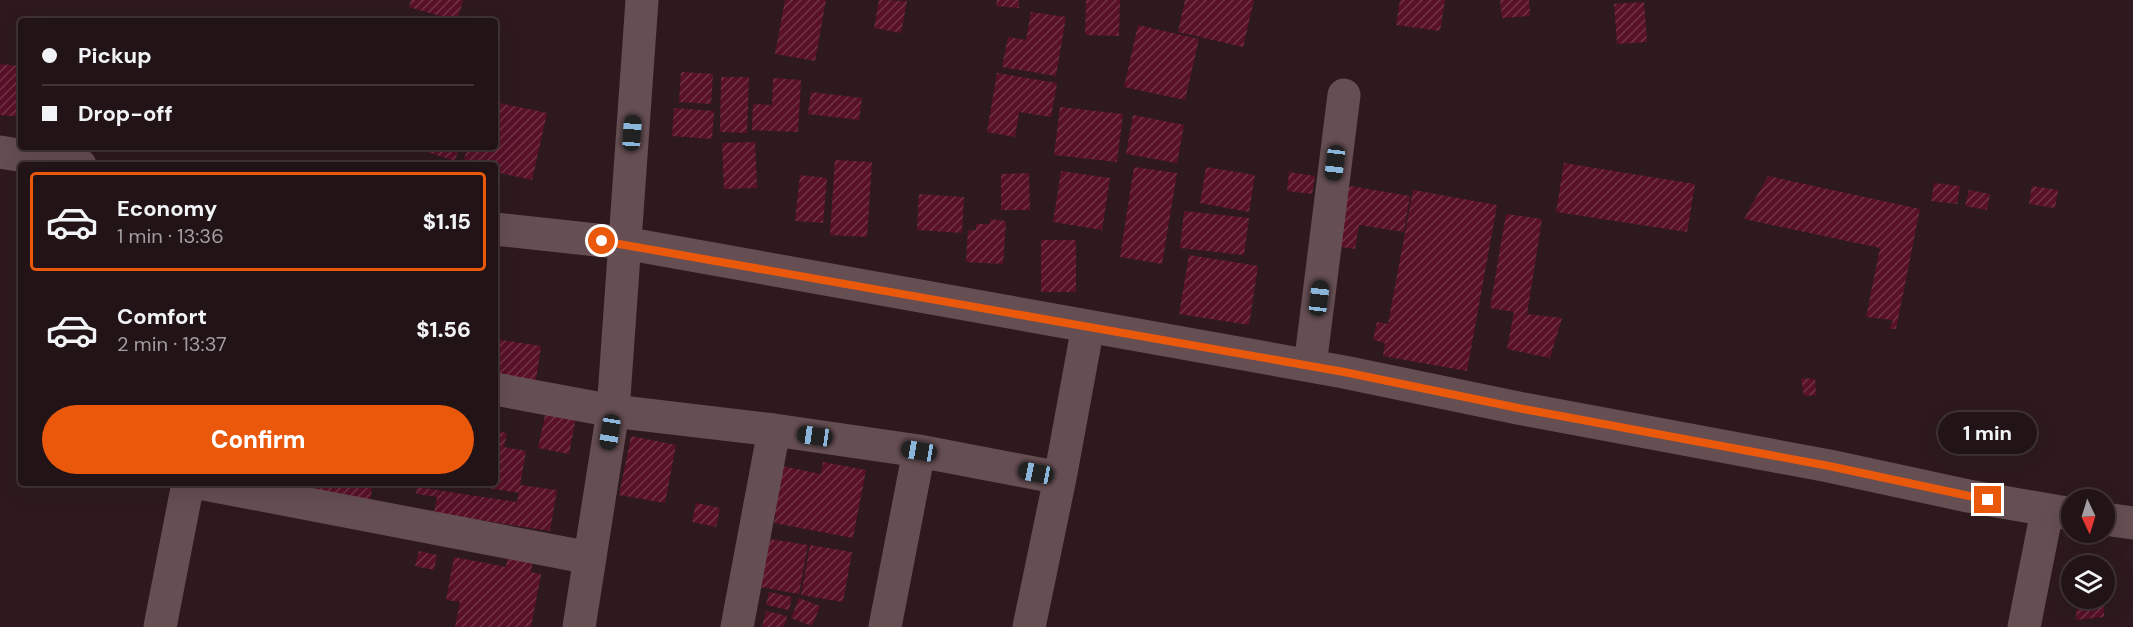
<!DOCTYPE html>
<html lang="en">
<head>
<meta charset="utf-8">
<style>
  body { margin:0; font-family:"DM Sans",sans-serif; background:#2a1d1f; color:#f1f3f6; height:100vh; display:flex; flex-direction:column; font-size:22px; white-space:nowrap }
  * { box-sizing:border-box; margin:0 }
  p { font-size:20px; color:#a29ea1 }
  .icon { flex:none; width:33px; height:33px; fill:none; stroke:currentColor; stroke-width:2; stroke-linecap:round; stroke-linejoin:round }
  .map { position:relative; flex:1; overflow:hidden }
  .sheet { position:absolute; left:18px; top:162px; width:480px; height:324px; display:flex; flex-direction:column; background:#221416; border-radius:6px; box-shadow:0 6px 24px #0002,0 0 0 2px #3f3335 }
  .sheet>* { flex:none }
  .top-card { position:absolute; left:18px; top:18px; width:480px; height:132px; border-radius:6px; box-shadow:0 6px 24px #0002,0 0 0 2px #3f3335; display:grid; align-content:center; height:132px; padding:0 24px; background:#221416 }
  .needle { width:39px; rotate:176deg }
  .buttons { position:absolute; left:2061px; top:489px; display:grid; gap:12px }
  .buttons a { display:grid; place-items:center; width:54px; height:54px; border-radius:50%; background:#221416; box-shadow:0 6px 24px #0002,0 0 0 2px #3f3335; font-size:30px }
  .end { position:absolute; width:27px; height:27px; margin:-14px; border:8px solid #ea580c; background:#fff; box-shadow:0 0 0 3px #fff }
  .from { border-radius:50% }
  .bubble { position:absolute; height:42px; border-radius:21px; background:#221416; box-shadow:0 6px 24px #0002,0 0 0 2px #3f3335; font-size:20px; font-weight:800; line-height:42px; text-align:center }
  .car { position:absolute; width:18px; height:36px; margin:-18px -9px; border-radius:8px; box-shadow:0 0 4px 2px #0007; background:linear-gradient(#222 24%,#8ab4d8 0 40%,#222 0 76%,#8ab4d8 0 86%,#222 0) }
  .top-card b { display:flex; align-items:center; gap:21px; height:57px; font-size:22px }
  .top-card b+b { border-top:2px solid #3f3335 }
  .top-card i { width:15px; height:15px; background:#f1f3f6 }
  ul { padding:10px 0 0; list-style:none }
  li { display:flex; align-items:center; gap:18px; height:99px; margin:0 12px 9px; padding:0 12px; border:3px solid transparent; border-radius:6px }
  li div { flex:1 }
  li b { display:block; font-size:22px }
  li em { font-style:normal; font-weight:800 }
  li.on { border-color:#ea580c }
  li>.icon { width:54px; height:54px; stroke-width:1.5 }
  .primary-button { display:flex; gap:12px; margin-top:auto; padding:12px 24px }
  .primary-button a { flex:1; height:69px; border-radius:36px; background:#ea580c; color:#fff; font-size:24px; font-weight:800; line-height:69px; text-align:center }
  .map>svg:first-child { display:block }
  .building { fill:url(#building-hatch) }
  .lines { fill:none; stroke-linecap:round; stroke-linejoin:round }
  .minor { stroke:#664f53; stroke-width:33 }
  .route { stroke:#ea580c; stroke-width:8 }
</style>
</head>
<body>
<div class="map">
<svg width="2133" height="627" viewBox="0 0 2133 627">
  <defs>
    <pattern id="building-hatch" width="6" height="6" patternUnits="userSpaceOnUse" patternTransform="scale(1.5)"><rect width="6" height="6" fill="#591128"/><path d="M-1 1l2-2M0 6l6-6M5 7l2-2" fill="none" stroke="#723448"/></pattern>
  </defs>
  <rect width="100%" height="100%" fill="#2e1a1e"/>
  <path class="building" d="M411,0H463L457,21L409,7Z
    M785,0H826L815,61L775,54Z
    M879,0L907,1L901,33L874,28Z
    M997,0H1019V8L996,6Z
    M1086,0H1120L1119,36L1085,35Z
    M1185,0H1254L1243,47L1178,32Z
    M1400,0H1445L1440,31L1396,25Z
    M1500,0H1529L1530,16L1502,18Z
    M1644,2L1647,42L1617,44L1614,4Z
    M1031,12L1066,17L1056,76L1002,67L1008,37L1026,40Z
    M1138,25L1199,39L1185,100L1124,87Z
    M0,64L21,66V117L0,115Z
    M681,72L713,74L711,104L679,102Z
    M997,73L1057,83L1051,117L1019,112L1015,137L987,132Z
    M721,77H749L747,133L720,132Z
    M773,78L801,80L798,132L752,130L753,104L772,105Z
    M811,92L862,98L859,120L808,114Z
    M495,102L547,113L532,180L495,172V165H463L467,147H495Z
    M1060,107L1123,114L1117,162L1054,155Z
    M674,108L714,111L712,139L672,136Z
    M1133,115L1184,125L1177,163L1126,154Z
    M755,142L757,188L724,189L722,143Z
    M411,147H459L455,161Z
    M835,160L872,162L867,237L830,235Z
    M1564,163L1695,184L1687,232L1556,212Z
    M1134,167L1177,173L1162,264L1120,257Z
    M1206,167L1255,175L1249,212L1200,203Z
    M1061,171L1110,178L1102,230L1053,222Z
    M1289,172L1315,176L1312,194L1287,191Z
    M1029,173L1030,210H1001V174Z
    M800,175L827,178L823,223L795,221Z
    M1768,176L1920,209L1896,329H1889L1893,320L1866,317L1880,248L1744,219Z
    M1934,183L1960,186L1957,204L1931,201Z
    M1338,184L1410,196L1404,232L1359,225L1355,249L1328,245Z
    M2032,186L2058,190L2055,208L2029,204Z
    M1413,190L1497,205L1467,371L1383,356L1385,343L1373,340L1377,322L1388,324Z
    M1969,190L1990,194L1987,210L1965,206Z
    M919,194L964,197L962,233L917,230Z
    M1184,211L1249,218L1244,255L1180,248Z
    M1506,214L1542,219L1527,314L1562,318L1550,358L1507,349L1514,312L1490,308Z
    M990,219L1006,221L1003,264L966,262L968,230H976V224H990Z
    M1041,240H1076V292H1041Z
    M1189,255L1258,266L1249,325L1179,314Z
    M495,339L541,346L535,386L495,380Z
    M1801,378L1815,379L1816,395L1804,396Z
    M547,406L577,412L569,454L538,448Z
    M495,431L507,433L504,447L526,451L520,485L557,490L550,531L434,513L437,497L416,494L417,487L517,502L519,493L463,484L495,483Z
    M631,436L676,445L665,503L619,495Z
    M823,462L866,470L853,538L774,523L776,514L763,511L772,464L821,474Z
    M318,483H373L370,501L316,493Z
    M696,503L720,508L716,527L692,522Z
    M769,539L808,545L799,594L760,587Z
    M810,545L852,552L843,602L801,595Z
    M419,551L437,555L434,570L415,566Z
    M508,554L533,559L531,572L541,574L531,627H455L460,602L446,600L454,557L506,567Z
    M769,592L792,597L789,610L766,605Z
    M799,598L820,606L812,626L791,618Z
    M2077,602L2104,603V617L2076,620Z
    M766,611L787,616L784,627H762Z"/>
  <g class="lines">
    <path class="minor" d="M0,152L80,165
      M495,229L624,243L1344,372L1523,409L1829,466L1968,496L2072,514
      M1310,366L1344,95
      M495,389L613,411L774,430L919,451L1060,478L1029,627
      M1060,478L1088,326
      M199,483L590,558
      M2104,519L2133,523
      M160,627L188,483
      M579,627L613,411L642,0
      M737,627L774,430
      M885,627L919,451
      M2024,627L2047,511"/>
  </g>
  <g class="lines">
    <path class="route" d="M602,241L1344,372L1523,409L1829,466L1988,500"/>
  </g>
</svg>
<div class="buttons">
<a><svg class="needle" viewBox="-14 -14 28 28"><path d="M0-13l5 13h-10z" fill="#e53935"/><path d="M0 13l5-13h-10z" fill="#a29ea1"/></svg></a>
<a><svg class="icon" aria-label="layers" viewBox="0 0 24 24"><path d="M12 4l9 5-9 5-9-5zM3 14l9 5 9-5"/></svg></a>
</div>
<i class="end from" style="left:602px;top:241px"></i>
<i class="end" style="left:1988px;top:500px"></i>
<div class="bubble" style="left:1938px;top:412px;width:99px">1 min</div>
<i class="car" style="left:632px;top:133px;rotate:4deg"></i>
<i class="car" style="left:1335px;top:163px;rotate:187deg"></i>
<i class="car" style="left:1319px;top:298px;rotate:7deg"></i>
<i class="car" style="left:610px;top:432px;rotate:189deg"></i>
<i class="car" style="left:815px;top:436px;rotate:278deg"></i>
<i class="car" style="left:919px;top:451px;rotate:279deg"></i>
<i class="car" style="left:1036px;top:473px;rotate:281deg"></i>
<div class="top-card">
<b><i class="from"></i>Pickup</b>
<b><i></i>Drop-off</b>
</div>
<section class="sheet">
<ul>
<li class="on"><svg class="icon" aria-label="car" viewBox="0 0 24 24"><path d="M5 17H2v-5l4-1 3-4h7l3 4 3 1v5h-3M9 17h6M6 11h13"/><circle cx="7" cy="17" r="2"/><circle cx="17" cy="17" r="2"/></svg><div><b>Economy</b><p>1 min · 13:36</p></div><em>$1.15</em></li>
<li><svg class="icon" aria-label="car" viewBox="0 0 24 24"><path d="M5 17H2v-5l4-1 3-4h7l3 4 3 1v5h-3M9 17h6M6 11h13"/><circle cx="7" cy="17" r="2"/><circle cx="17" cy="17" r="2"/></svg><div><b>Comfort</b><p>2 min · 13:37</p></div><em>$1.56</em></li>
</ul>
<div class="primary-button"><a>Confirm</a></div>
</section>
</div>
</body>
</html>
